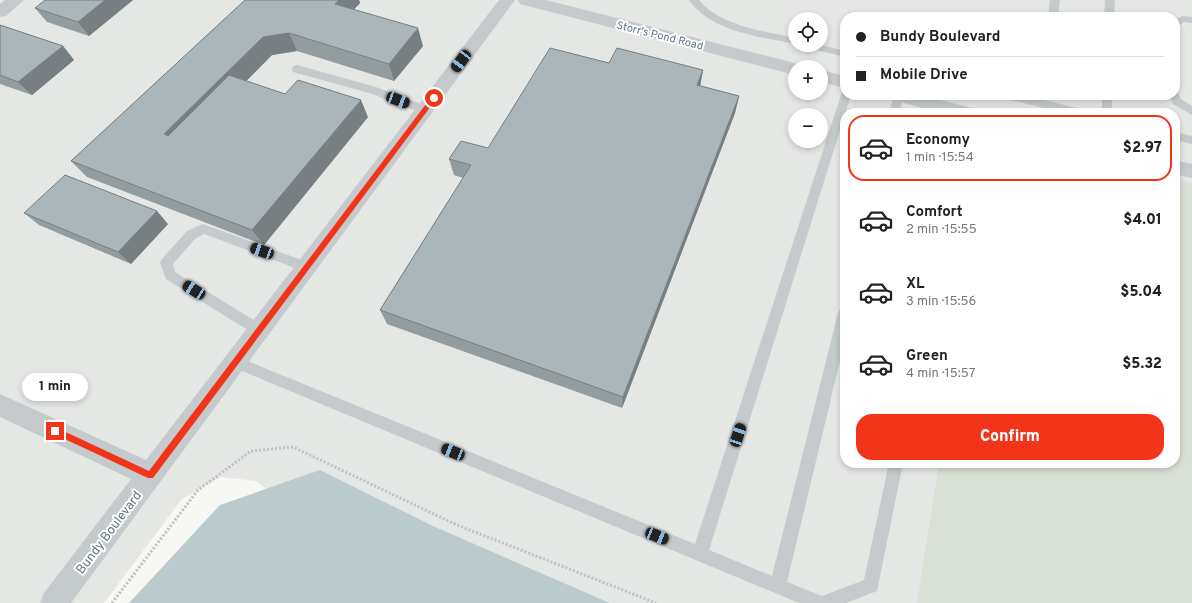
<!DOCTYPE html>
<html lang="en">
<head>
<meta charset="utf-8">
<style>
  body { margin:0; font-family:Overpass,sans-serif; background:#f6f6f6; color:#222; height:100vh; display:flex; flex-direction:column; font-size:15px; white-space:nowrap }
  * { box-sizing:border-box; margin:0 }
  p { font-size:13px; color:#767676 }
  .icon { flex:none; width:22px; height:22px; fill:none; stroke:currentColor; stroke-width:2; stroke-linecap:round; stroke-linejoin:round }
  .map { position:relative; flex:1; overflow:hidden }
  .drawer { position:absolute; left:840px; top:108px; width:340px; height:360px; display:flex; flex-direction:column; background:#fff; border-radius:16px; box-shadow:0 2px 6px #0003 }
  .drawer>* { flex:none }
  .banner { position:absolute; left:840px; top:12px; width:340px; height:88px; border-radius:16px; box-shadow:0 2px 6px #0003; display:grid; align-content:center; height:88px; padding:0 16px; background:#fff }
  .tools { position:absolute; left:788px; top:12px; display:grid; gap:8px }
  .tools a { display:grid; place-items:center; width:40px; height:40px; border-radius:50%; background:#fff; box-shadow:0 2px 6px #0003; font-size:20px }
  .end { position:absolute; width:18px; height:18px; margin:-9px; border:5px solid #f23519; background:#fff; box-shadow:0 0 0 2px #fff }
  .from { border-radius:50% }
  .bubble { position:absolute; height:28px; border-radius:14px; background:#fff; box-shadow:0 2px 6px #0003; font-size:13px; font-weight:800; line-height:28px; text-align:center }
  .car { position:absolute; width:12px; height:24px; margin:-12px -6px; border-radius:5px; box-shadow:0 0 3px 1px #0007; background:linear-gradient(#222 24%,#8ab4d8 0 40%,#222 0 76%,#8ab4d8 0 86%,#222 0) }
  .banner b { display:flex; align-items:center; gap:14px; height:38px; font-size:15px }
  .banner b+b { border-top:1px solid #e0e0e0 }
  .banner i { width:10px; height:10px; background:#222 }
  ul { padding:7px 0 0; list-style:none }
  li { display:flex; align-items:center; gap:12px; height:66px; margin:0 8px 6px; padding:0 8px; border:2px solid transparent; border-radius:16px }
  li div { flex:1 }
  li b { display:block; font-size:15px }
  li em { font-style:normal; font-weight:800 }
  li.selected { border-color:#f23519 }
  li>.icon { width:36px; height:36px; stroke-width:1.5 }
  .button { display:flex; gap:8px; margin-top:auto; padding:8px 16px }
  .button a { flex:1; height:46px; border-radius:16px; background:#f23519; color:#fff; font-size:16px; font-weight:800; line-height:46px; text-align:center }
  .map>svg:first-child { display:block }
  .built { fill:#e5e7e5; fill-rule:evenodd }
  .green { fill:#d9e0d5 }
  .water { fill:#bbcacd }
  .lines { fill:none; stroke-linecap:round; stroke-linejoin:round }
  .path { stroke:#bec2c3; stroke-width:3; stroke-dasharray:2 2; stroke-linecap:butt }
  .service { fill:#c5cacd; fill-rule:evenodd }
  .minor { fill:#c5cacd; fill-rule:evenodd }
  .wall { fill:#939da0 }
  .shaded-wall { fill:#787f82 }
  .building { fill:#abb6ba; stroke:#787f82 }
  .route { fill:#f23519 }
  .labels { text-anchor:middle; stroke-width:4; stroke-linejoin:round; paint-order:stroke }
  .far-street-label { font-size:11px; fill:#607682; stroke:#fff }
  .street-label { font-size:13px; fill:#607682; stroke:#fff }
</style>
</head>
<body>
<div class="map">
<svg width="1192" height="603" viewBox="0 0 1192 603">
  <rect width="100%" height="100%" fill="#f7f7f4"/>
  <path class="built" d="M0,0H495L510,4L513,0H1192V603H610L433,526L320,470L273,495L257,481L221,477L182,499L104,603H0ZM845,17H1175V95H845ZM795,19H821V45H795ZM795,67H821V93H795ZM845,113H1175V463H845ZM795,115H821V141H795Z"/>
  <path class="green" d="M1175,178L1192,183V603H917L939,463H1175Z"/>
  <path class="water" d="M320,470L433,526L610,603H129L220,505Z"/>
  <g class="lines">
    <path class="path" d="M112,603L198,490L251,451L293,447L457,525L656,603"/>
    <path class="service" d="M689,0H699C720,26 764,31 795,38V44C761,37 711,32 689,0Z
      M1050,0H1060L1058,17H1048Z
      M1105,0H1115L1114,17H1104Z
      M1182,16L1192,17V23L1184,22L1175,28V20Z
      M804,45H821L845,51V57L805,47Z
      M297,65L376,87L429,107L430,110L425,114L369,93L293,72L292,69L293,66Z
      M842,92H845V95H851L709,550L772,576L838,313L840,309L845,307V340L787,582L822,596L864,580L889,463H903L877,591L846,603H799L230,366L228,362L230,358L235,356L240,358L695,544Z
      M1175,92H1178L1181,99L1192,106V115L1173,104L1169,95H1175Z
      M894,95L904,96L899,113H889Z
      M1002,95H1023L1081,109L1086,113H1065L1007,99Z
      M1102,95H1112V113H1102Z
      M1175,132L1192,136V144L1175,140Z
      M203,224L310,263L312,267L310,271L306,272L204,234L195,239L173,264L175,272L264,326L266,330L264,334L259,336L254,334L166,279L160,263L162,259L187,231Z"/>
    <path class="minor" d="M5,0H24L6,16L0,17V4Z
      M499,0H515L71,603H40L44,593L131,479L0,417V394L146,460Z
      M518,0H546L795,63L803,67H795V75L520,4Z
      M821,70L845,76V88L821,82Z
      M887,95H921L972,108L975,113H941L890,99Z
      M1175,160L1192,164V178L1175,174Z"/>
  </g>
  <path class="wall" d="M133,0L89,36L47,22L35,8Z
    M245,0H359L360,3L353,10L423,46L394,81L297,51L272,55L246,81L285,94L368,117L264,245L87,177L71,161Z
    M0,25L63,46L74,60L32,95L0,84Z
    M609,63L703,70L700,86L739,96L735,113L622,408L387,324L380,310L463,178L454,175L449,159L488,148Z
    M24,213L168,224L131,264L39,225Z"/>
  <path class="shaded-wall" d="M105,0H133L89,36L78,22Z
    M339,0H359L360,3L342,22L335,4Z
    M418,28L423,46L394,81L389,64Z
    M289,33L297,51L272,55L177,151L164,134L263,37Z
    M63,46L74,60L32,95L18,82Z
    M703,70L700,87L697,85Z
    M739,96L735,113L622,408L623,397Z
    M361,100L368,117L264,245L252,230Z
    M157,211L168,224L131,264L118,252Z"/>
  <path class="building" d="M45,0H105L78,22L35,8Z
    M245,0H339L335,4L418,28L389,64L289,33L263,37L164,134L168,136L229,75L285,94L298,80L361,100L252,230L71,161Z
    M0,25L63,46L18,82L0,75Z
    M550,48L609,63L617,48L703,70L697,85L739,96L623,397L380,310L471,165L449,159L461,141L488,148Z
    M65,175L157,211L118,252L24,213Z"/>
  <path class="route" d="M432,96L437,98L153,478H148L52,433V428L55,427L149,471Z"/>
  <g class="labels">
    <g class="far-street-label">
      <text transform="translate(660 35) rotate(14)" y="4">Storr's Pond Road</text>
    </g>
    <g class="street-label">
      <text transform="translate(108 532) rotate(-53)" y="5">Bundy Boulevard</text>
    </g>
  </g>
</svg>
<div class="tools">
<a><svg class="icon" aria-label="locate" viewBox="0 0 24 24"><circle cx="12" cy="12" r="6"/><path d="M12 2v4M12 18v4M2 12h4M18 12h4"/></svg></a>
<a>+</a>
<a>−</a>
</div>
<i class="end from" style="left:434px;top:98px"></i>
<i class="end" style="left:55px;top:431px"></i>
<div class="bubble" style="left:22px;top:373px;width:66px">1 min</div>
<i class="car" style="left:461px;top:61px;rotate:217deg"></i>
<i class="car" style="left:398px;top:100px;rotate:111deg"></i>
<i class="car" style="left:262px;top:251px;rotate:290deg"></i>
<i class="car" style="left:194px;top:290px;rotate:302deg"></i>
<i class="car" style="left:738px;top:435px;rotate:18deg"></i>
<i class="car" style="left:453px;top:452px;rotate:292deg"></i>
<i class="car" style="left:657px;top:536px;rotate:112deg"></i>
<div class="banner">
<b><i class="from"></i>Bundy Boulevard</b>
<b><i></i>Mobile Drive</b>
</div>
<section class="drawer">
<ul>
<li class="selected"><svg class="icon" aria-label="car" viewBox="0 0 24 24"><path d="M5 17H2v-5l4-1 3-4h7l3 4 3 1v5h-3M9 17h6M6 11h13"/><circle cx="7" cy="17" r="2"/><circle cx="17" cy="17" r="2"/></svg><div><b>Economy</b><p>1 min · 15:54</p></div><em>$2.97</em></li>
<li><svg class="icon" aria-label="car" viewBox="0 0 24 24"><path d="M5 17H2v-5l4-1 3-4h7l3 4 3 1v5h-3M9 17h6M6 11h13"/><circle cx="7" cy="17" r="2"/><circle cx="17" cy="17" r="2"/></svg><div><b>Comfort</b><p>2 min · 15:55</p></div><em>$4.01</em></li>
<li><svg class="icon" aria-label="car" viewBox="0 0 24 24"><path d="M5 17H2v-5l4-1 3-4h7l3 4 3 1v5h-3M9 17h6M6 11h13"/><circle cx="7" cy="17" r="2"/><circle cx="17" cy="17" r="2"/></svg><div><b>XL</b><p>3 min · 15:56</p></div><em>$5.04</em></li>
<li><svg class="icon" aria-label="car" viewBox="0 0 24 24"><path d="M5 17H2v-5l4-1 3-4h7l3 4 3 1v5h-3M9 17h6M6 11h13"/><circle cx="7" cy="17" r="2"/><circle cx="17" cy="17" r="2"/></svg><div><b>Green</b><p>4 min · 15:57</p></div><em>$5.32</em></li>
</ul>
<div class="button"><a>Confirm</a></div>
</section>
</div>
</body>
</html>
